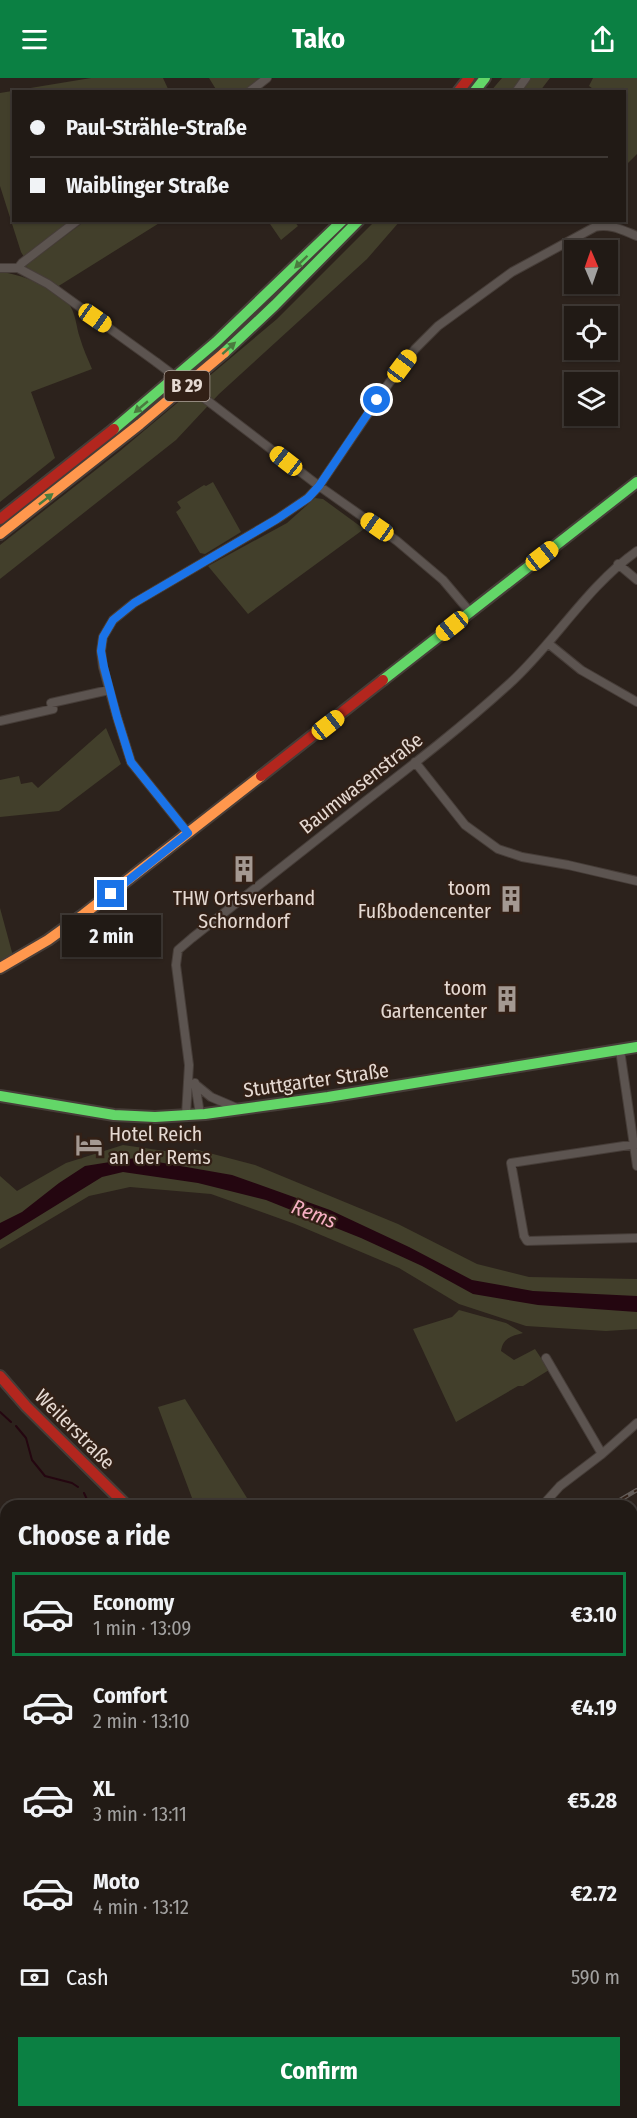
<!DOCTYPE html>
<html lang="en">
<head>
<meta charset="utf-8">
<style>
  body { margin:0; font-family:"Fira Sans Condensed",sans-serif; background:#2d2722; color:#f1f3f6; height:100vh; display:flex; flex-direction:column; font-size:22px; white-space:nowrap }
  * { box-sizing:border-box; margin:0 }
  p { font-size:20px; color:#a2a1a0 }
  .icon { flex:none; width:33px; height:33px; fill:none; stroke:currentColor; stroke-width:2; stroke-linecap:round; stroke-linejoin:round }
  .map { position:relative; flex:1; overflow:hidden }
  .sheet { position:absolute; left:0px; top:1422px; width:638px; height:618px; display:flex; flex-direction:column; background:#211a15; border-radius:18px 18px 0 0; box-shadow:0 2px 4px #0004,0 0 0 2px #3e3834 }
  .sheet>* { flex:none }
  .hud { position:absolute; left:12px; top:12px; width:614px; height:132px; border-radius:0px; box-shadow:0 2px 4px #0004,0 0 0 2px #3e3834; display:grid; align-content:center; height:132px; padding:0 18px; background:#211a15 }
  .needle { width:39px; rotate:358deg }
  .fabs { position:absolute; left:564px; top:162px; display:grid; gap:12px }
  .fabs a { display:grid; place-items:center; width:54px; height:54px; border-radius:0px; background:#211a15; box-shadow:0 2px 4px #0004,0 0 0 2px #3e3834; font-size:30px }
  .end { position:absolute; width:27px; height:27px; margin:-14px; border:8px solid #1a73e8; background:#fff; box-shadow:0 0 0 3px #fff }
  .from { border-radius:50% }
  .bubble { position:absolute; height:42px; border-radius:0px; background:#211a15; box-shadow:0 2px 4px #0004,0 0 0 2px #3e3834; font-size:20px; font-weight:700; line-height:42px; text-align:center }
  .car { position:absolute; width:18px; height:36px; margin:-18px -9px; border-radius:8px; box-shadow:0 0 4px 2px #0007; background:linear-gradient(#f5c518 24%,#345 0 40%,#f5c518 0 76%,#345 0 86%,#f5c518 0) }
  .hud b { display:flex; align-items:center; gap:21px; height:57px; font-size:22px }
  .hud b+b { border-top:2px solid #3e3834 }
  .hud i { width:15px; height:15px; background:#f1f3f6 }
  ul { padding:0; list-style:none }
  li { display:flex; align-items:center; gap:18px; height:84px; margin:0 12px 9px; padding:0 6px; border:3px solid transparent; border-radius:0px }
  li div { flex:1 }
  li b { display:block; font-size:22px }
  li em { font-style:normal; font-weight:700 }
  li.active { border-color:#0b8043 }
  li>.icon { width:54px; height:54px; stroke-width:1.5 }
  h2 { padding:0 18px; font-size:27px; line-height:72px }
  .pay { display:flex; align-items:center; gap:15px; height:66px; padding:0 18px; font-size:22px }
  .pay p { margin-inline-start:auto }
  .cta { display:flex; gap:12px; margin-top:auto; padding:12px 18px }
  .cta a { flex:1; height:69px; border-radius:0px; background:#0b8043; color:#fff; font-size:24px; font-weight:700; line-height:69px; text-align:center }
  header { display:flex; justify-content:space-between; align-items:center; height:78px; padding:0 18px; background:#0b8043; color:#fff; font-size:27px; font-weight:700 }
  .map>svg:first-child { display:block }
  .green { fill:#423f2b }
  .water { fill:#240610 }
  .lines { fill:none; stroke-linecap:round; stroke-linejoin:round }
  .stream { stroke:#240610; stroke-width:2 }
  .street-casing { stroke:#463d38; stroke-width:10 }
  .fast-casing { stroke:#463d38; stroke-width:14 }
  .slow-casing { stroke:#463d38; stroke-width:14 }
  .jam-casing { stroke:#463d38; stroke-width:14 }
  .street { stroke:#5c5450; stroke-width:8 }
  .fast { stroke:#63d668; stroke-width:10 }
  .slow { stroke:#ff974d; stroke-width:10 }
  .jam { stroke:#b3261e; stroke-width:10 }
  .rail-casing { stroke:#635c58; stroke-width:4.5 }
  .rail { stroke:#322016; stroke-width:2; stroke-dasharray:7; stroke-linecap:butt }
  .street-bridge-casing { stroke:#463d38; stroke-width:10; stroke-linecap:butt }
  .street-bridge { stroke:#5c5450; stroke-width:8 }
  .oneway { fill:#4a7b3f }
  .route { stroke:#1a73e8; stroke-width:8 }
  .labels { text-anchor:middle; stroke-width:4.5; stroke-linejoin:round; paint-order:stroke }
  .shield { fill:#322016; stroke:#afa29a; stroke-width:1.5 }
  .shield-label { font-size:18px; font-weight:bold; fill:#e5d9d2 }
  .street-label { font-size:20px; fill:#e5d9d2; stroke:#322016 }
  .poi-label { font-size:20px; fill:#e5d9d2; stroke:#322016; text-anchor:end }
  .water-label { font-size:21px; font-style:italic; fill:#f6aec2; stroke:#322016 }
</style>
</head>
<body>
<header><svg class="icon" aria-label="menu" viewBox="0 0 24 24"><path d="M4 6h16M4 12h16M4 18h16"/></svg>Tako<svg class="icon" aria-label="share" viewBox="0 0 24 24"><path d="M12 15V3M7 8l5-5 5 5M5 13v7h14v-7"/></svg></header>
<div class="map">
<svg width="637" height="2040" viewBox="0 0 637 2040">
  <rect width="100%" height="100%" fill="#2c221c"/>
  <path class="green" d="M91,0H163L169,13L14,14V142L73,143L24,179L21,174L0,108V15Z
    M209,0H262L244,14L217,13Z
    M502,0H522L511,13L490,14Z
    M530,0H550L540,13L521,14Z
    M593,0H637V76L624,89V14L596,13L589,8Z
    M160,142L161,144L57,209L25,188L85,143Z
    M268,143H294L298,148L281,162Z
    M375,143H400L367,181L219,316L176,362L0,501V467L120,373L277,241Z
    M0,194C18,195 56,210 68,225C76,234 76,249 80,260C83,271 88,281 92,291L31,314L55,380L0,424Z
    M213,404L241,454L205,476L200,475L176,434L181,430L177,424L204,407L206,408Z
    M315,420L323,421L364,451L248,536L208,488L287,445Z
    M106,650L121,686L59,733L0,739V702L19,698L21,706L32,704L38,710Z
    M0,830L13,878L0,886Z
    M123,1067L193,1077L194,1071L255,1087L398,1146L477,1186L529,1199L637,1201V1251L606,1253L526,1248L459,1226L399,1190L295,1146L211,1116L130,1109L89,1118L0,1171V1098L17,1113L66,1085Z
    M459,1232L506,1245L523,1255C511,1258 503,1260 501,1273L514,1282L535,1271L549,1292L523,1308H518L456,1344L413,1251L452,1239Z
    M185,1321L252,1428H195L158,1329Z"/>
  <path class="water" d="M135,1080L232,1097L330,1132L409,1169L472,1202L533,1213L637,1218V1234L538,1227L473,1216L422,1188L361,1160L266,1122L198,1105L123,1094L102,1099L0,1162V1145L22,1134L59,1105L85,1088Z"/>
  <g class="lines">
    <path class="stream" d="M0,1334L11,1344
      M16,1348L26,1360L32,1382L45,1398L72,1405L78,1409
      M84,1415L90,1428"/>
    <defs>
      <path id="street" d="M249,14L267,0
        M516,14L526,0
        M0,190H18L48,206L156,284
        M18,190L22,185L78,142
        M204,320L319,408L397,463L443,502L470,534
        M618,486L637,502
        M549,566L581,592L637,624
        M0,643L53,631L51,625L109,612
        M415,684L465,747L498,771L522,779L568,787L637,803
        M188,755L131,684L117,639L103,589L101,573L103,559L113,542L134,525L277,441L308,420L319,408L389,305L415,271L438,248L512,194L595,149C610,145 624,153 637,158
        M620,972L637,1088
        M195,1005L200,1036
        M195,1006L211,1019L239,1031
        M186,1037L189,987L176,887L178,872L192,860C250,814 309,768 367,722C415,685 463,648 508,607C554,566 586,509 637,473
        M637,1066L511,1085L524,1158L527,1163L637,1160
        M546,1280L602,1376
        M542,1428L560,1408L602,1376L637,1345
        M0,1610L6,1609
        M0,1990L6,1987
        M36,2034V2040
        M190,2034L191,2040
        M251,2040V2034
        M387,2040L392,2034"/>
      <path id="fast" d="M474,14L485,0
        M224,275L275,227L359,142
        M114,351L216,264L343,142
        M383,602L637,404
        M0,1018L114,1037L155,1039L205,1036L328,1019L637,969
        M632,1457L637,1458
        M0,1873L6,1872"/>
      <path id="slow" d="M0,456L140,346L224,275
        M0,890L48,862L84,836L261,698"/>
      <path id="jam" d="M458,14L469,0
        M0,441L114,351
        M261,698L383,602
        M0,1298L26,1328L127,1428"/>
    </defs>
    <use href="#street" class="street-casing"/>
    <use href="#fast" class="fast-casing"/>
    <use href="#slow" class="slow-casing"/>
    <use href="#jam" class="jam-casing"/>
    <use href="#street" class="street"/>
    <use href="#fast" class="fast"/>
    <use href="#slow" class="slow"/>
    <use href="#jam" class="jam"/>
    <defs>
      <path id="rail" d="M610,1428L637,1412
        M0,1595L6,1594"/>
    </defs>
    <use href="#rail" class="rail-casing"/>
    <use href="#rail" class="rail"/>
    <defs>
      <path id="street-bridge" d="M156,284L204,320"/>
    </defs>
    <use href="#street-bridge" class="street-bridge-casing"/>
    <use href="#street-bridge" class="street-bridge"/>
  </g>
  <defs><path id="oneway-solid" d="M-6-.8H1V-3.2L6.5 0L1 3.2V.8H-6Z" transform="scale(1.5)"/></defs>
  <g class="oneway">
    <use href="#oneway-solid" transform="translate(301 184) rotate(136)"/>
    <use href="#oneway-solid" transform="translate(229 270) rotate(-42)"/>
    <use href="#oneway-solid" transform="translate(141 329) rotate(140)"/>
    <use href="#oneway-solid" transform="translate(46 421) rotate(-38)"/>
  </g>
  <g class="lines">
    <path class="route" d="M111,816L188,755L131,684L117,639L104,589L101,573L103,559L113,542L134,525L277,441L308,420L319,408L377,322"/>
  </g>
  <defs>
    <symbol id="building-bare" viewBox="-9 -9 18 18"><path d="M-4-6H4V6H1V3H-1V6H-4ZM-2.5-4.3h1.7v1.8h-1.7ZM.8-4.3h1.7v1.8H.8ZM-2.5-1h1.7V.8h-1.7ZM.8-1h1.7V.8H.8Z" fill="#a49992" stroke="#322016" stroke-width="2.5" paint-order="stroke"/></symbol>
    <symbol id="hotel-bare" viewBox="-9 -9 18 18"><path d="M-6-4.5h1.5V1H6V5H4.5V3h-9V5H-6ZM-4 0a1.8 1.8 0 1 1 3.6 0ZM.5 0V-2.5h3Q6-2.5 6 0Z" fill="#a49992" stroke="#322016" stroke-width="2.5" paint-order="stroke"/></symbol>
  </defs>
  <g fill-rule="evenodd">
    <use href="#building-bare" x="225" y="772" width="38" height="38"/>
    <use href="#building-bare" x="492" y="802" width="38" height="38"/>
    <use href="#building-bare" x="488" y="902" width="38" height="38"/>
    <use href="#hotel-bare" x="70" y="1048" width="38" height="38"/>
  </g>
  <g class="labels">
    <rect class="shield" x="164.5" y="293" width="45" height="30" rx="4.5"/>
    <g class="shield-label">
      <text x="187" y="314">B 29</text>
    </g>
    <g class="street-label">
      <text transform="translate(361 705) rotate(-38)" y="7">Baumwasenstraße</text>
      <text transform="translate(316 1002) rotate(-8)" y="7">Stuttgarter Straße</text>
      <text transform="translate(75 1351) rotate(45)" y="7">Weilerstraße</text>
    </g>
    <g class="poi-label">
      <text x="491" y="817">toom<tspan x="491" dy="23">Fußbodencenter</tspan></text>
      <text x="244" y="827" text-anchor="middle">THW Ortsverband<tspan x="244" dy="23">Schorndorf</tspan></text>
      <text x="487" y="917">toom<tspan x="487" dy="23">Gartencenter</tspan></text>
      <text x="109" y="1063" text-anchor="start">Hotel Reich<tspan x="109" dy="23">an der Rems</tspan></text>
    </g>
    <g class="water-label">
      <text transform="translate(314 1136) rotate(21)" y="7">Rems</text>
    </g>
  </g>
</svg>
<div class="fabs">
<a><svg class="needle" viewBox="-14 -14 28 28"><path d="M0-13l5 13h-10z" fill="#e53935"/><path d="M0 13l5-13h-10z" fill="#a2a1a0"/></svg></a>
<a><svg class="icon" aria-label="locate" viewBox="0 0 24 24"><circle cx="12" cy="12" r="6"/><path d="M12 2v4M12 18v4M2 12h4M18 12h4"/></svg></a>
<a><svg class="icon" aria-label="layers" viewBox="0 0 24 24"><path d="M12 4l9 5-9 5-9-5zM3 14l9 5 9-5"/></svg></a>
</div>
<i class="end from" style="left:377px;top:322px"></i>
<i class="end" style="left:111px;top:816px"></i>
<div class="bubble" style="left:62px;top:837px;width:99px">2 min</div>
<i class="car" style="left:95px;top:240px;rotate:125deg"></i>
<i class="car" style="left:402px;top:288px;rotate:37deg"></i>
<i class="car" style="left:286px;top:383px;rotate:308deg"></i>
<i class="car" style="left:377px;top:449px;rotate:305deg"></i>
<i class="car" style="left:542px;top:478px;rotate:52deg"></i>
<i class="car" style="left:452px;top:548px;rotate:231deg"></i>
<i class="car" style="left:328px;top:647px;rotate:52deg"></i>
<div class="hud">
<b><i class="from"></i>Paul-Strähle-Straße</b>
<b><i></i>Waiblinger Straße</b>
</div>
<section class="sheet">
<h2>Choose a ride</h2>
<ul>
<li class="active"><svg class="icon" aria-label="car" viewBox="0 0 24 24"><path d="M5 17H2v-5l4-1 3-4h7l3 4 3 1v5h-3M9 17h6M6 11h13"/><circle cx="7" cy="17" r="2"/><circle cx="17" cy="17" r="2"/></svg><div><b>Economy</b><p>1 min · 13:09</p></div><em>€3.10</em></li>
<li><svg class="icon" aria-label="car" viewBox="0 0 24 24"><path d="M5 17H2v-5l4-1 3-4h7l3 4 3 1v5h-3M9 17h6M6 11h13"/><circle cx="7" cy="17" r="2"/><circle cx="17" cy="17" r="2"/></svg><div><b>Comfort</b><p>2 min · 13:10</p></div><em>€4.19</em></li>
<li><svg class="icon" aria-label="car" viewBox="0 0 24 24"><path d="M5 17H2v-5l4-1 3-4h7l3 4 3 1v5h-3M9 17h6M6 11h13"/><circle cx="7" cy="17" r="2"/><circle cx="17" cy="17" r="2"/></svg><div><b>XL</b><p>3 min · 13:11</p></div><em>€5.28</em></li>
<li><svg class="icon" aria-label="car" viewBox="0 0 24 24"><path d="M5 17H2v-5l4-1 3-4h7l3 4 3 1v5h-3M9 17h6M6 11h13"/><circle cx="7" cy="17" r="2"/><circle cx="17" cy="17" r="2"/></svg><div><b>Moto</b><p>4 min · 13:12</p></div><em>€2.72</em></li>
</ul>
<div class="pay"><svg class="icon" aria-label="cash" viewBox="0 0 24 24"><path d="M3 7h18v10H3z"/><circle cx="12" cy="12" r="2"/></svg>Cash<p>590 m</p></div>
<div class="cta"><a>Confirm</a></div>
</section>
</div>
</body>
</html>
